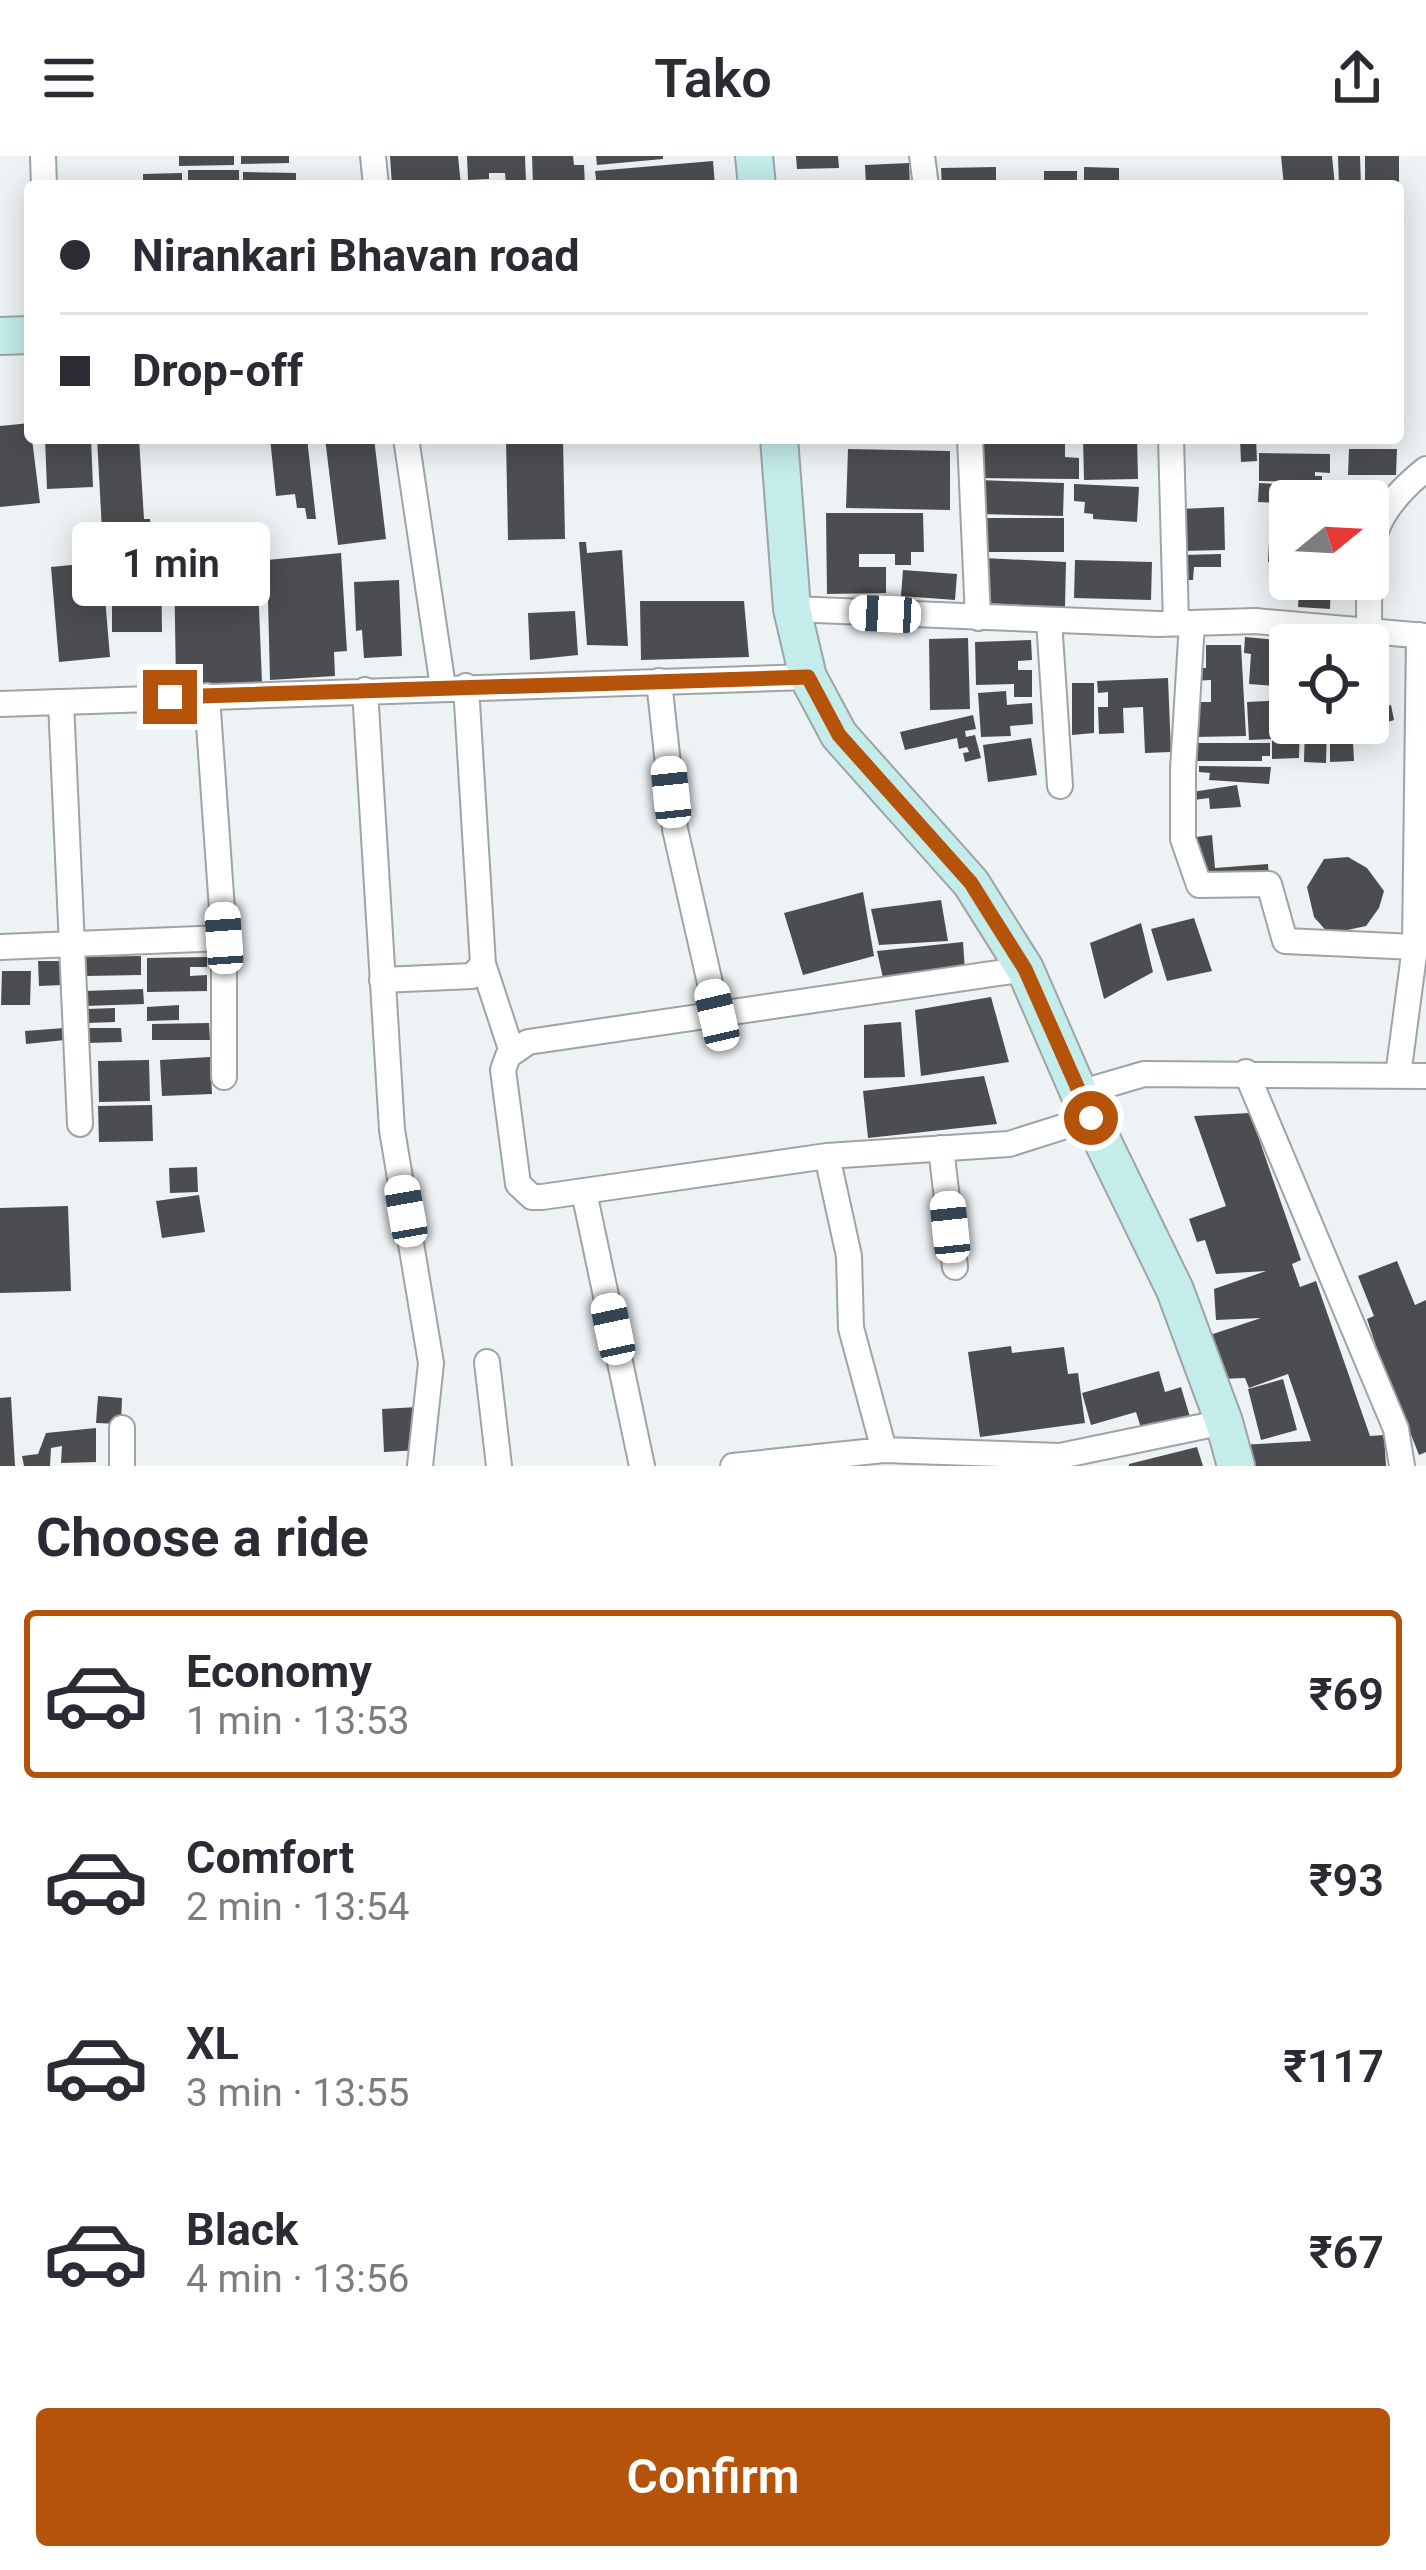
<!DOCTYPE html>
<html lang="en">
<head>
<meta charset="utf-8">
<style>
  body { margin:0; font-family:Roboto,sans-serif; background:#f2f2f3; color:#2b2b33; height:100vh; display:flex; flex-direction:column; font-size:45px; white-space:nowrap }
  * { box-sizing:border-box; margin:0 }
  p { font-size:39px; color:#7c7c81 }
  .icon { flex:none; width:66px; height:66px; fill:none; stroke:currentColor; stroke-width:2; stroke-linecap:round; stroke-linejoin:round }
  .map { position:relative; height:1310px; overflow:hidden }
  .details { display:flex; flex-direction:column; background:#fff; flex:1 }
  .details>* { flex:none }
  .top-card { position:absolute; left:24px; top:24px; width:1380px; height:264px; border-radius:12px; box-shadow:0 6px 30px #0003; display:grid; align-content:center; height:264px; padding:0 36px; background:#fff }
  .needle { width:78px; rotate:72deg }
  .buttons { position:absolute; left:1269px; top:324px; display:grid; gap:24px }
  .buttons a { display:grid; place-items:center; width:120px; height:120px; border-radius:12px; background:#fff; box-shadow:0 6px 30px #0003; font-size:60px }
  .end { position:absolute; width:54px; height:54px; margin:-27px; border:15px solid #b45309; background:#fff; box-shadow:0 0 0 6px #fff }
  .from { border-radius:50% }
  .bubble { position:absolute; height:84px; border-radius:12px; background:#fff; box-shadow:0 6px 30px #0003; font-size:39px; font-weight:600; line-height:84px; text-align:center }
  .car { position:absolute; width:36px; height:72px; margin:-36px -18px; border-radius:15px; box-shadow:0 0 9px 3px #0007; background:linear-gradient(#fff 24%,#345 0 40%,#fff 0 76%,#345 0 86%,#fff 0) }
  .top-card b { display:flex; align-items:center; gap:42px; height:114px; font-size:45px }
  .top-card b+b { border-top:3px solid #e1e1e2 }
  .top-card i { width:30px; height:30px; background:#2b2b33 }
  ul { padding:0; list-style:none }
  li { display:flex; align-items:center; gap:36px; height:168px; margin:0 24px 18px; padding:0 12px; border:6px solid transparent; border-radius:12px }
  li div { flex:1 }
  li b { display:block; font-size:45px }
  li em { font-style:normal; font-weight:600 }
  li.on { border-color:#b45309 }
  li>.icon { width:108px; height:108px; stroke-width:1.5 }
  h2 { padding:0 36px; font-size:54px; line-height:144px }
  .button { display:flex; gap:24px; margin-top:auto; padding:24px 36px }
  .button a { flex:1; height:138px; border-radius:12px; background:#b45309; color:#fff; font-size:48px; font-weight:600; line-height:138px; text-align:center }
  header { display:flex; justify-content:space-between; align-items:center; height:156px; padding:0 36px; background:#fff; font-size:54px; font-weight:600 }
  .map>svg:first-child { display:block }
  .building { fill:#4b4d51 }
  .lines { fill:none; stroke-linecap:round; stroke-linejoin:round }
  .street-casing { stroke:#9ea4a6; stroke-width:28 }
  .secondary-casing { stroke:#9ea4a6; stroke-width:40 }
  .street { stroke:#fff; stroke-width:24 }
  .secondary { stroke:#c4eceb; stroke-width:36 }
  .route { stroke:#b45309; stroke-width:15 }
</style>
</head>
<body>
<header><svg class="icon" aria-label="menu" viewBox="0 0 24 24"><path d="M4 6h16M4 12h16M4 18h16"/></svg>Tako<svg class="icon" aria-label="share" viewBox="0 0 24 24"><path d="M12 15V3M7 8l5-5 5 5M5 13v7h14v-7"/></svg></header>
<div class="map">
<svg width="1426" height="1310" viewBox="0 0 1426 1310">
  <rect width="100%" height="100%" fill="#edf2f5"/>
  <path class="building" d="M179,0H234V9L179,10Z
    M241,0H289V7L241,8Z
    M390,0H458L461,30H392Z
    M467,0H525L526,27L506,28L505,17H489V23L468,24Z
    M532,0H573L574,9H584L585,30H533Z
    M596,0H663V3L597,9Z
    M796,0H838L839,12L797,13Z
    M1281,0H1332L1335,30H1284Z
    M1338,0H1360L1361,30H1339Z
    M1365,0H1399V30H1365Z
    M713,5L715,30H597L595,15Z
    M909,7L910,30H866L865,9Z
    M996,11V30H942L941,12Z
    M1084,11L1119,12V30H1084Z
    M188,14H239V30H188Z
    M1044,15H1077V30H1044Z
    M243,16L296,17V30H243Z
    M182,17V30H143V18Z
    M30,267L40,347L0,351V270Z
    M45,282H91L93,331L47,333Z
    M97,282H139L144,363H150L152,391L103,393Z
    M270,282H307L316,363H307L305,352H297L295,338L276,340Z
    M325,282H374L386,383L338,389Z
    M506,282H563L565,383L508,384Z
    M975,282H1065V301L1079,302V323L975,322Z
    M1083,282H1137L1138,323L1084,324Z
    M1240,282H1256L1257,305L1241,306Z
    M848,293L950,295V354L846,352Z
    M1349,293H1397L1396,319H1348Z
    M1259,297L1330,298V317L1315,316V320H1322V326L1259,325Z
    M979,324L1064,327L1063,360L979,358Z
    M1259,327L1300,329L1299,345H1290V359H1280V347L1258,346Z
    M1074,328L1139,331L1137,366L1093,363V358L1084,357L1085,346L1074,345Z
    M1224,351L1225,394L1181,395L1180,353Z
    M826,357H923L924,396H911V409H895V398H859V411H886V437L827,438Z
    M982,362H1064V396H982Z
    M1281,368H1290V409L1268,406L1269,386L1279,387Z
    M579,386H586L587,397L622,394L628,490L587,489Z
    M341,397L347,495L334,496L335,520L270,524L267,404Z
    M1221,398V411H1194L1193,424H1181L1182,399Z
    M257,402L262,527L176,528L174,405Z
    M984,402L1066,406L1065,451L982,447Z
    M161,403L162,476H112V446H127V424L113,425V404Z
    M1075,404L1152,406L1151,444L1074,442Z
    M102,406L110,501L59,506L51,411Z
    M903,414L957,418L955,444L901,440Z
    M1300,423H1331L1330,453L1298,451Z
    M399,424L402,500L364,502L362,474L356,475L354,426Z
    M640,445H744L749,501L641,504Z
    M575,455L578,499L530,504L528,457Z
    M1245,481L1278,484L1274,530L1249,528L1251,498L1244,497Z
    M968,482L970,553L930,554L929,483Z
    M1284,483L1312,486V489H1290V537L1278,536Z
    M1031,484L1032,504L1018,505V514H1032V541H1014V528L976,529L975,486Z
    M1206,489H1241L1246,580L1195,581L1194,546H1211V524L1192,525V512H1206Z
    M1168,522L1171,596L1145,597L1143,551L1123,552L1124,577L1099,578L1098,551H1108V536L1098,537L1097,525Z
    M1072,527H1094V577L1072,579Z
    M1006,535L1007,549L1032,547L1033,568L1010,570L1011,580L981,581L978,537Z
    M1290,544V567H1300L1299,602L1272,603V583L1249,584L1247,546Z
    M1377,544L1378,552L1391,549L1394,564L1361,575L1359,567H1368V546Z
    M973,559L976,573L965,575L966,581L975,579L981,602L965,606L963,597L969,596L967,591L959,593L957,582L905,594L900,576Z
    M1305,567H1327L1326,607L1304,606Z
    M1330,567H1353L1354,580H1341V586H1353L1354,605L1330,606Z
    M1031,582L1037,619L988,626L983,589Z
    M1193,587H1270V600H1262V605H1193Z
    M1199,610L1271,611L1269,628L1209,624L1210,617L1199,616Z
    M1237,629L1241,651L1210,653L1209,642L1194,644L1192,636Z
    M1212,679L1215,712L1268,708L1269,722L1201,728L1196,681Z
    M1348,701L1367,712L1384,735L1379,752L1366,770L1329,778L1314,761L1307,731L1324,703Z
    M863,736L874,800L803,819L784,757Z
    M941,744L948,785L879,789L871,753Z
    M1194,762L1212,815L1167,825L1151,773Z
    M1141,767L1153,816L1104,843L1090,787Z
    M963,786L965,815L883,822L877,795Z
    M141,800V819L85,820V801Z
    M207,801V811H190V820L207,819V835L147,836V802Z
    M38,805H62L63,829L39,830Z
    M2,815H31L30,849H1Z
    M143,833L144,848L85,850V835Z
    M991,841L1009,906L921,920L915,854Z
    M179,849V864L147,865V851Z
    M115,852V866L88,867L87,853Z
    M901,866L905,921L864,922V869Z
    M209,867L210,884H152V868Z
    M64,872L65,884L26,888L25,875Z
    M86,872H121L122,886L86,887Z
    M210,901L212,938L162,940L160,904Z
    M149,904L150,945L99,946L98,905Z
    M984,920L997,968L868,982L863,935Z
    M152,949L153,985L99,986L98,950Z
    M1250,957L1301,1104L1292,1108L1300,1131L1316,1125L1370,1280L1384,1279L1386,1310H1247L1240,1289L1311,1285L1288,1218L1249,1232L1245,1222L1219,1223L1204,1181L1261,1162L1216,1164L1214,1133L1266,1115L1216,1118L1205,1084L1197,1086L1189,1063L1226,1050L1194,960Z
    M197,1011L198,1036L170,1037L169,1012Z
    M199,1039L205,1076L162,1082L156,1045Z
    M68,1050L71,1135L0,1137V1052Z
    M1397,1105L1415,1149L1426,1144V1296L1419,1299L1378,1196L1367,1163L1374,1160L1358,1120Z
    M1011,1190L1012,1197L1064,1191L1068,1218L1078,1217L1085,1267L980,1281L968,1196Z
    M1159,1215L1165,1236L1181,1231L1190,1261L1142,1275L1136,1256L1091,1269L1082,1237Z
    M1283,1223L1297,1274L1261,1284L1248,1233Z
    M98,1240L122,1242L121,1268L96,1267Z
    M11,1241L15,1310H0V1242Z
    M417,1251L420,1294L384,1296L382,1253Z
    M96,1272V1306L61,1307L62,1290L51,1292L50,1310H24L22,1300L38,1298L46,1277Z
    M1197,1291L1203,1310H1129V1308Z"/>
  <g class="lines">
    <defs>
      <path id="street" d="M43,0L44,30
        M373,0L376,30
        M922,0L926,30
        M406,282L443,531
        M970,282L978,462
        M1171,282L1176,467
        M792,453L1158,468L1255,465L1426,480
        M1049,464L1060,630
        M1192,467L1183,613V683L1199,729L1269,728L1285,785L1415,791L1419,479
        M1369,473C1370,396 1361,365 1426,313
        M659,525L675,673L717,858
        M365,534L392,974L431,1207L420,1310
        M207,540L224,782V921
        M61,546L80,968
        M0,548L808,521
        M0,791L224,782
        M483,808L512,896
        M1025,813L528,886L508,900L503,914L518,1028L532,1041H542L827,1000L1009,988L1091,962
        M382,824L472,820L483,808L466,530
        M1246,916L1396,1273L1402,1310
        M1398,920L1415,791
        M1079,937L1144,918L1426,920
        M941,992L955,1111
        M827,1000L849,1100L851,1172L884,1294
        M584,1036L642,1310
        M487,1206L499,1310
        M122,1272V1310
        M733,1310L884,1294L1060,1300L1224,1266"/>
      <path id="secondary" d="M754,0L757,30
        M0,180L30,179
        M779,282L792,453L808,521L839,579L971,727L1025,813L1079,937L1175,1134L1224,1266L1236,1310"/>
    </defs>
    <use href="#street" class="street-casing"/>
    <use href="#secondary" class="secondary-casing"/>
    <use href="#street" class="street"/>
    <use href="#secondary" class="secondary"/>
  </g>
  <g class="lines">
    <path class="route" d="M170,541L808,521L839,579L971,727L989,756L1025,813L1091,962"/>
  </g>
</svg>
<div class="buttons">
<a><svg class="needle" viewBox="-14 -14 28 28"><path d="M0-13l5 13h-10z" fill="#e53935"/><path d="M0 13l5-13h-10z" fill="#7c7c81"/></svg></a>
<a><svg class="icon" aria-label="locate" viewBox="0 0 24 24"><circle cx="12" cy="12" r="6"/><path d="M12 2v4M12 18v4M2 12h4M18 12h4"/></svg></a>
</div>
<i class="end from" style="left:1091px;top:962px"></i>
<i class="end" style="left:170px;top:541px"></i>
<div class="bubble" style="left:72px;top:366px;width:198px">1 min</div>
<i class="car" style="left:885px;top:458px;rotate:273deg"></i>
<i class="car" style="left:671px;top:636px;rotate:354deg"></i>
<i class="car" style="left:224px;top:782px;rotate:356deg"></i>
<i class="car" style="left:717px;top:859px;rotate:347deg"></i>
<i class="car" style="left:406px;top:1055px;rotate:350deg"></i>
<i class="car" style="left:950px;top:1071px;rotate:354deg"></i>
<i class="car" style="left:613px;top:1173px;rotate:348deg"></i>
<div class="top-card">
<b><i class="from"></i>Nirankari Bhavan road</b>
<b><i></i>Drop-off</b>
</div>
</div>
<section class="details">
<h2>Choose a ride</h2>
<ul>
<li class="on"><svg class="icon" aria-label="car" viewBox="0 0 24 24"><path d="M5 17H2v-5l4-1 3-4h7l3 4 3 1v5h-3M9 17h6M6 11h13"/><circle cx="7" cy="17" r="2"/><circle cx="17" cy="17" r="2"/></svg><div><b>Economy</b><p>1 min · 13:53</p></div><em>₹69</em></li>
<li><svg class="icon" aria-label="car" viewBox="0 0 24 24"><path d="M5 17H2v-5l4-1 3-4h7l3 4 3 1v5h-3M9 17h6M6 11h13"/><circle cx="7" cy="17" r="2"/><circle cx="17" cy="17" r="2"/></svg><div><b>Comfort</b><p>2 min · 13:54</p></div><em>₹93</em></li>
<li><svg class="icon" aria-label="car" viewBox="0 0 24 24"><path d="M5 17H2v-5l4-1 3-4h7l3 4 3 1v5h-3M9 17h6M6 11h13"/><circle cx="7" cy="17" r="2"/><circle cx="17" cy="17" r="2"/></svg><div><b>XL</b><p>3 min · 13:55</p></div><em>₹117</em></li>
<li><svg class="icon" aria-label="car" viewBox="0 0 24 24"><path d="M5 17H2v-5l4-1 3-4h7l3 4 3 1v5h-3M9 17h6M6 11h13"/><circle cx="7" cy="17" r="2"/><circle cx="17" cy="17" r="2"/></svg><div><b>Black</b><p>4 min · 13:56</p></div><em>₹67</em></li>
</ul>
<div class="button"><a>Confirm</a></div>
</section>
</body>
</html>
